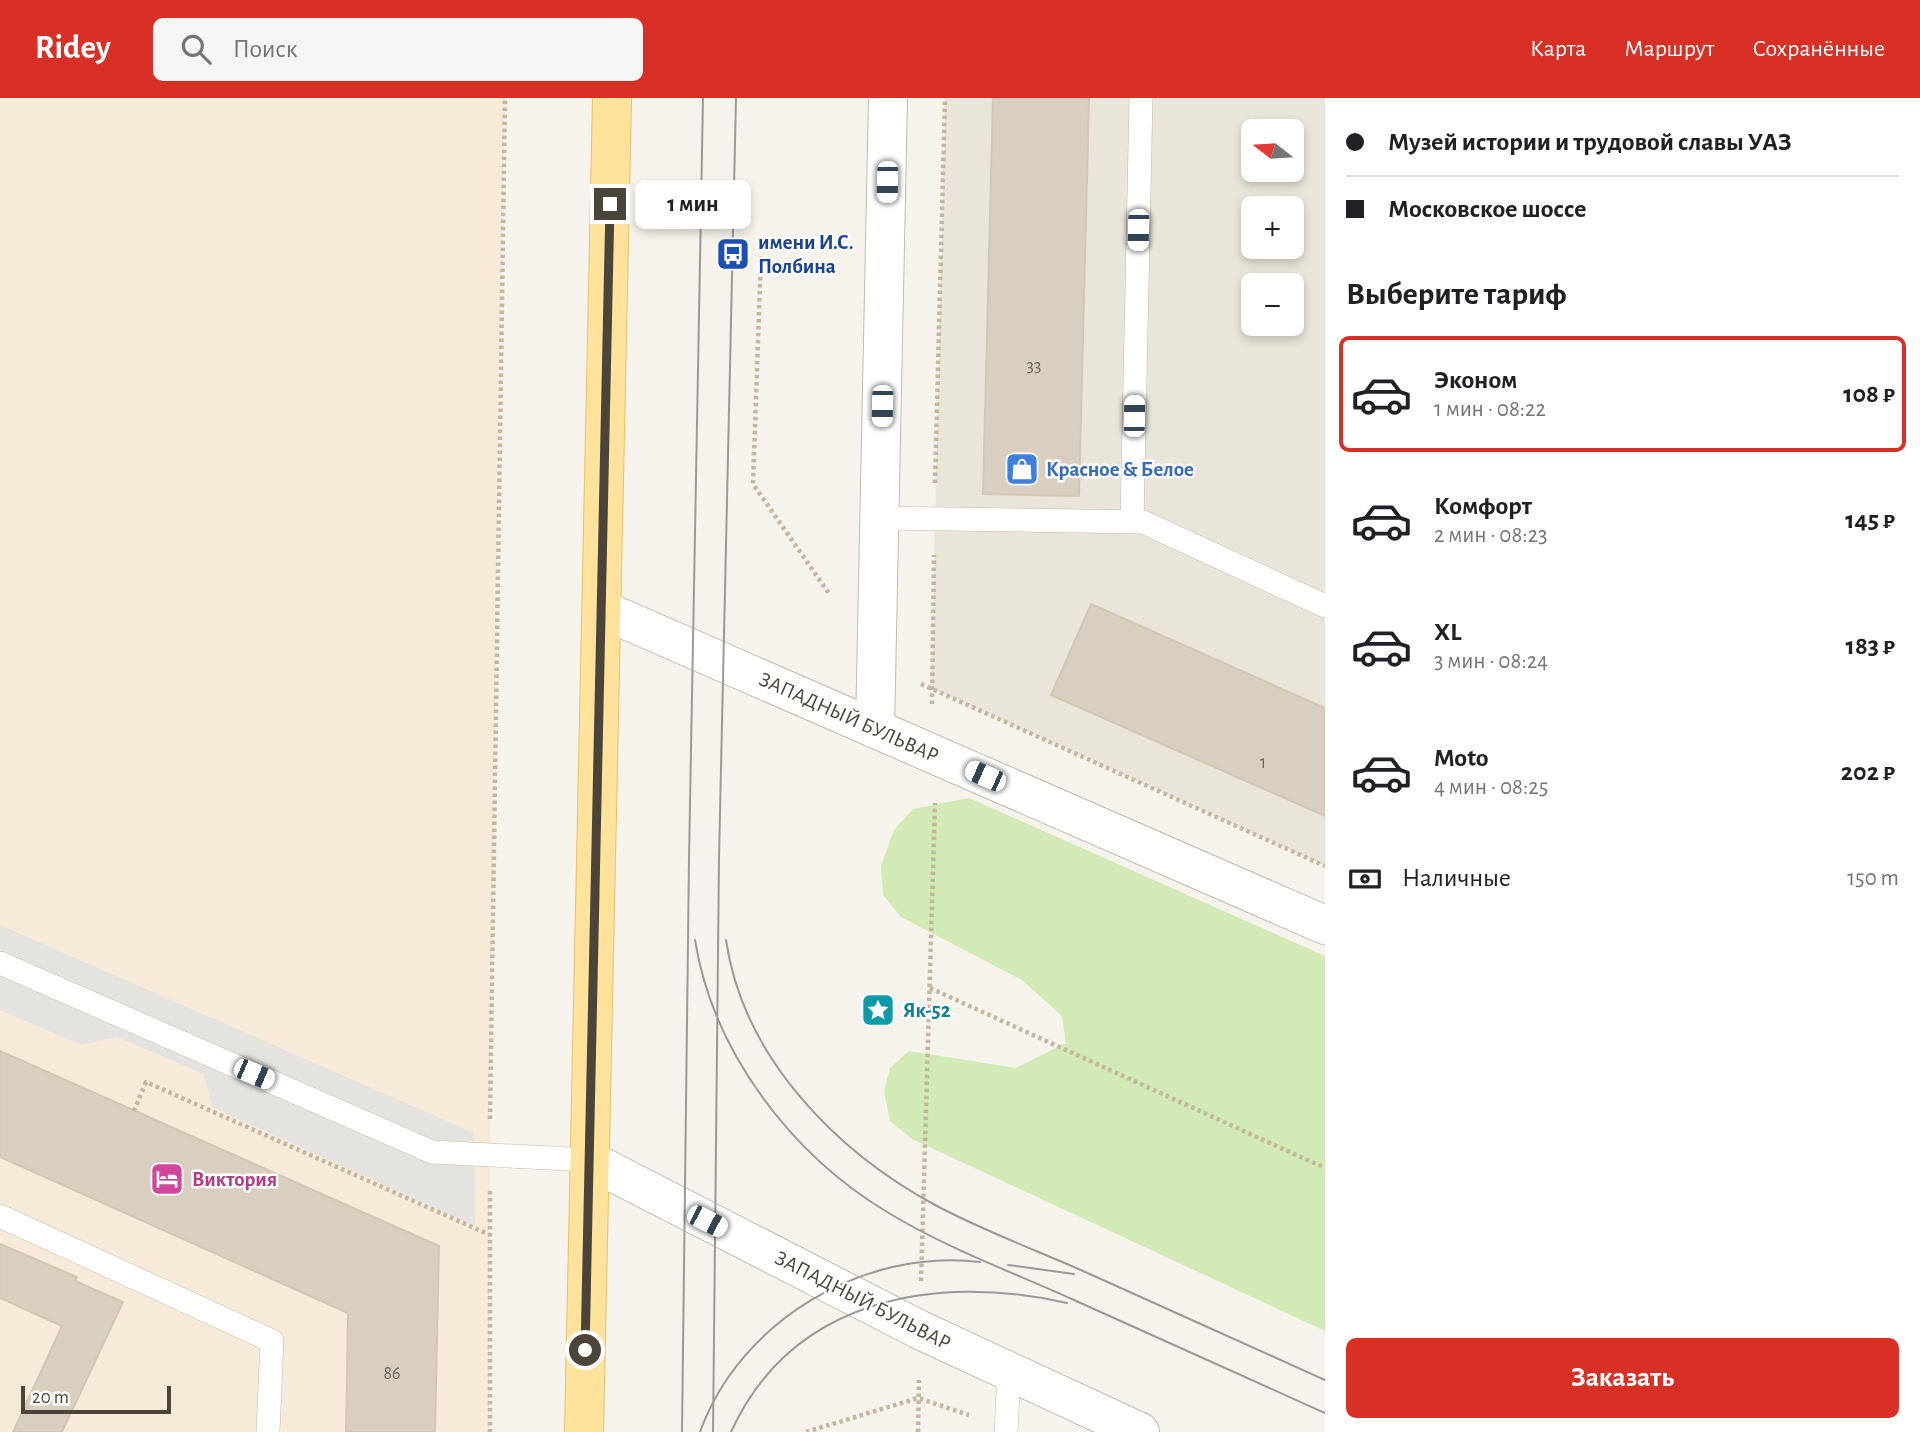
<!DOCTYPE html>
<html lang="ru">
<head>
<meta charset="utf-8">
<style>
  body { margin:0; font-family:"Alegreya Sans",sans-serif; background:#f6f6f6; color:#202124; height:100vh; display:flex; flex-direction:column; font-size:26px; white-space:nowrap }
  * { box-sizing:border-box; margin:0 }
  p { font-size:23px; color:#757577 }
  .icon { flex:none; width:38px; height:38px; fill:none; stroke:currentColor; stroke-width:2; stroke-linecap:round; stroke-linejoin:round }
  .map { position:relative; flex:1; overflow:hidden }
  .side { display:flex; flex-direction:column; background:#fff; width:595px }
  .side>* { flex:none }
  .top-card { display:grid; align-content:center; height:154px; padding:0 21px; background:#fff }
  .needle { width:46px; rotate:287deg }
  .controls { position:absolute; left:1241px; top:21px; display:grid; gap:14px }
  .controls a { display:grid; place-items:center; width:63px; height:63px; border-radius:10px; background:#fff; box-shadow:0 4px 10px #0003; font-size:35px }
  .scale { position:absolute; left:21px; bottom:18px; width:150px; box-sizing:border-box; padding-left:7px; border:4px solid #4b4439; border-top:0; font-size:19px; line-height:24px; white-space:nowrap; color:#4b4439; -webkit-text-stroke:5px #fff; paint-order:stroke }
  .end { position:absolute; width:32px; height:32px; margin:-16px; border:9px solid #4b4439; background:#fff; box-shadow:0 0 0 4px #fff }
  .from { border-radius:50% }
  .bubble { position:absolute; height:49px; border-radius:10px; background:#fff; box-shadow:0 4px 10px #0003; font-size:23px; font-weight:700; line-height:49px; text-align:center }
  .car { position:absolute; width:21px; height:42px; margin:-21px -10px; border-radius:9px; box-shadow:0 0 5px 2px #0007; background:linear-gradient(#fff 24%,#345 0 40%,#fff 0 76%,#345 0 86%,#fff 0) }
  .top-card b { display:flex; align-items:center; gap:24px; height:66px; font-size:26px }
  .top-card b+b { border-top:2px solid #e0e0e0 }
  .top-card i { width:18px; height:18px; background:#202124 }
  ul { padding:0; list-style:none }
  li { display:flex; align-items:center; gap:21px; height:116px; margin:0 14px 10px; padding:0 7px; border:4px solid transparent; border-radius:10px }
  li div { flex:1 }
  li b { display:block; font-size:26px }
  li em { font-style:normal; font-weight:700 }
  li.active { border-color:#d93025 }
  li>.icon { width:63px; height:63px; stroke-width:1.5 }
  h2 { padding:0 21px; font-size:32px; line-height:84px }
  .pay { display:flex; align-items:center; gap:18px; height:77px; padding:0 21px; font-size:26px }
  .pay p { margin-inline-start:auto }
  .action { display:flex; gap:14px; margin-top:auto; padding:14px 21px }
  .action a { flex:1; height:80px; border-radius:10px; background:#d93025; color:#fff; font-size:28px; font-weight:700; line-height:80px; text-align:center }
  header { display:flex; align-items:center; gap:42px; box-sizing:border-box; height:98px; padding:0 35px; background:#d93025; color:#fff }
  header strong { font-size:33px }
  nav { display:flex; gap:38px; margin-inline-start:auto; font-size:24px }
  .search { width:490px; height:63px; background:#f6f6f6; display:flex; align-items:center; gap:18px; box-sizing:border-box; padding:0 24px; border-radius:10px; color:#757577; font-size:26px }
  main { display:flex; flex:1; min-height:0 }
  .map>svg:first-child { display:block }
  .residential { fill:#eae5da; fill-rule:evenodd }
  .commercial { fill:#f7ead8 }
  .green { fill:#d2eab5 }
  .parking { fill:#e5e3e0 }
  .building { fill:#d8cfc1; stroke:#d3c7b4; stroke-width:2 }
  .lines { fill:none; stroke-linecap:round; stroke-linejoin:round }
  .service-casing { stroke:#c2bbae; stroke-width:24 }
  .minor-casing { stroke:#c2bbae; stroke-width:40 }
  .tertiary-casing { stroke:#c2bbae; stroke-width:40 }
  .primary-casing { stroke:#e6c16a; stroke-width:40 }
  .path { stroke:#c4b79f; stroke-width:4.5; stroke-dasharray:3.5 3.5; stroke-linecap:butt }
  .service { stroke:#fff; stroke-width:23 }
  .minor { stroke:#fff; stroke-width:38 }
  .tertiary { stroke:#fff; stroke-width:38 }
  .primary { stroke:#ffe39c; stroke-width:38 }
  .tram { stroke:#9a9a9a; stroke-width:2 }
  .route { stroke:#4b4439; stroke-width:9 }
  .labels { text-anchor:middle; stroke-width:5; stroke-linejoin:round; paint-order:stroke }
  .number-label { font-size:18px; fill:#6e675b }
  .transit-label { font-size:21px; font-weight:bold; fill:#164399; stroke:#fff; text-anchor:start }
  .shop-label { font-size:21px; font-weight:bold; fill:#366cbe; stroke:#fff; text-anchor:start }
  .street-label { font-size:21px; fill:#4b4439; stroke:#fff }
  .culture-label { font-size:21px; font-weight:bold; fill:#0d838f; stroke:#fff; text-anchor:start }
  .hotel-label { font-size:21px; font-weight:bold; fill:#b23c85; stroke:#fff; text-anchor:start }
</style>
</head>
<body>
<header>
<strong>Ridey</strong>
<div class="search"><svg class="icon" aria-label="search" viewBox="0 0 24 24"><circle cx="10" cy="10" r="6"/><path d="M15 15l6 6"/></svg>Поиск</div>
<nav><a>Карта</a><a>Маршрут</a><a>Сохранённые</a></nav>
</header>
<main>
<div class="map">
<svg width="1325" height="1334" viewBox="0 0 1325 1334">
  <rect width="100%" height="100%" fill="#f6f3ec"/>
  <path class="residential" d="M945,0H1325V768L931,590ZM1253,33H1292V72H1253ZM1253,110H1292V149H1253ZM1253,187H1292V226H1253Z"/>
  <path class="commercial" d="M0,0H505L498,316L490,1057V1334H0Z"/>
  <path class="green" d="M969,700L1325,858V1233L912,1041L890,1023L884,994L890,970L909,953L1016,970L1066,945L1062,918L1022,882L901,819L883,797L881,768L894,732L913,711Z"/>
  <path class="parking" d="M0,827L474,1035L475,1128L212,1009L204,976L117,939L81,947L0,912Z"/>
  <path class="building" d="M993,0H1089L1079,398L983,396Z
    M1091,506L1325,610V718L1051,597Z
    M0,953L439,1148L435,1334H346L348,1215L0,1059Z
    M0,1146L77,1179L75,1183L123,1204L62,1334H13L62,1228L0,1200Z"/>
  <g class="lines">
    <defs>
      <path id="service" d="M880,420L1143,424L1325,508
        M1132,424L1141,0
        M0,865L432,1054L589,1062
        M0,1118L272,1243L268,1334
        M1006,1334L1009,1274"/>
      <path id="minor" d="M875,631L888,0"/>
      <path id="tertiary" d="M603,512L1325,827
        M589,1062L920,1232L1140,1334"/>
      <path id="primary" d="M584,1334L612,0"/>
    </defs>
    <use href="#service" class="service-casing"/>
    <use href="#minor" class="minor-casing"/>
    <use href="#tertiary" class="tertiary-casing"/>
    <use href="#primary" class="primary-casing"/>
    <path class="path" d="M761,158L753,386L830,497
      M935,385L945,0
      M921,586L1325,768
      M932,606L934,457
      M930,890L1325,1070
      M134,1013L146,984L490,1137
      M490,1021L505,0
      M490,1093V1334
      M921,1183L935,705
      M806,1334L918,1300L969,1317
      M918,1334L919,1282"/>
    <use href="#service" class="service"/>
    <use href="#minor" class="minor"/>
    <use href="#tertiary" class="tertiary"/>
    <use href="#primary" class="primary"/>
    <path class="tram" d="M695,842C713,954 791,1056 887,1114C946,1150 1012,1174 1074,1202C1158,1240 1241,1277 1325,1315
      M726,842C743,959 836,1054 937,1108C986,1134 1041,1154 1092,1177C1170,1212 1247,1247 1325,1282
      M1008,1167L1074,1176
      M682,1334L689,761L703,0
      M700,1334C740,1223 863,1150 980,1164
      M713,1334L719,760L736,0
      M731,1334C792,1200 936,1175 1067,1205"/>
  </g>
  <g class="lines">
    <path class="route" d="M585,1252L610,106"/>
  </g>
  <defs>
    <symbol id="bus-square" viewBox="-11 -11 22 22"><rect x="-9" y="-9" width="18" height="18" rx="4" fill="#1a4fb4" stroke="#fff"/><path d="M-5-6H5V4H4V6H2V4H-2V6H-4V4H-5ZM-3.5-4V0h7V-4ZM-3.5 1.2v1.5H-2V1.2ZM2 1.2v1.5H3.5V1.2Z" fill="#fff"/></symbol>
    <symbol id="shop-square" viewBox="-11 -11 22 22"><rect x="-9" y="-9" width="18" height="18" rx="4" fill="#3f7fe0" stroke="#fff"/><path d="M-5-2.5h2.3a2.7 3.5 0 0 1 5.4 0H5L5.5 6h-11ZM-1.5-2.5h3a1.5 2.3 0 0 0-3 0Z" fill="#fff"/></symbol>
    <symbol id="sight-square" viewBox="-11 -11 22 22"><rect x="-9" y="-9" width="18" height="18" rx="4" fill="#0f9aa8" stroke="#fff"/><path d="M0-6L1.8-2.2L6-1.7L2.9 1.2L3.7 5.4L0 3.3L-3.7 5.4L-2.9 1.2L-6-1.7L-1.8-2.2Z" fill="#fff"/></symbol>
    <symbol id="hotel-square" viewBox="-11 -11 22 22"><rect x="-9" y="-9" width="18" height="18" rx="4" fill="#d1479c" stroke="#fff"/><path d="M-6-4.5h1.5V1H6V5H4.5V3h-9V5H-6ZM-4 0a1.8 1.8 0 1 1 3.6 0ZM.5 0V-2.5h3Q6-2.5 6 0Z" fill="#fff"/></symbol>
  </defs>
  <g fill-rule="evenodd">
    <use href="#bus-square" x="714" y="137" width="38" height="38"/>
    <use href="#shop-square" x="1003" y="352" width="38" height="38"/>
    <use href="#sight-square" x="859" y="893" width="38" height="38"/>
    <use href="#hotel-square" x="148" y="1062" width="38" height="38"/>
  </g>
  <g class="labels">
    <g class="number-label">
      <text x="1034" y="273">33</text>
      <text x="1263" y="670">1</text>
      <text x="392" y="1281">86</text>
    </g>
    <g class="transit-label">
      <text x="758" y="151">имени И.С.<tspan x="758" dy="24">Полбина</tspan></text>
    </g>
    <g class="shop-label">
      <text x="1046" y="378">Красное &amp; Белое</text>
    </g>
    <g class="street-label">
      <text transform="translate(849 619) rotate(24)" y="7">ЗАПАДНЫЙ БУЛЬВАР</text>
      <text transform="translate(863 1202) rotate(27)" y="7">ЗАПАДНЫЙ БУЛЬВАР</text>
    </g>
    <g class="culture-label">
      <text x="903" y="919">Як-52</text>
    </g>
    <g class="hotel-label">
      <text x="192" y="1088">Виктория</text>
    </g>
  </g>
</svg>
<div class="controls">
<a><svg class="needle" viewBox="-14 -14 28 28"><path d="M0-13l5 13h-10z" fill="#e53935"/><path d="M0 13l5-13h-10z" fill="#757577"/></svg></a>
<a>+</a>
<a>−</a>
</div>
<div class="scale">20 m</div>
<i class="end from" style="left:585px;top:1252px"></i>
<i class="end" style="left:610px;top:106px"></i>
<div class="bubble" style="left:635px;top:82px;width:116px">1 мин</div>
<i class="car" style="left:887px;top:84px;rotate:181deg"></i>
<i class="car" style="left:1138px;top:132px;rotate:181deg"></i>
<i class="car" style="left:882px;top:308px;rotate:181deg"></i>
<i class="car" style="left:1134px;top:318px;rotate:1deg"></i>
<i class="car" style="left:985px;top:678px;rotate:294deg"></i>
<i class="car" style="left:254px;top:976px;rotate:113deg"></i>
<i class="car" style="left:707px;top:1123px;rotate:117deg"></i>
</div>
<section class="side">
<div class="top-card">
<b><i class="from"></i>Музей истории и трудовой славы УАЗ</b>
<b><i></i>Московское шоссе</b>
</div>
<h2>Выберите тариф</h2>
<ul>
<li class="active"><svg class="icon" aria-label="car" viewBox="0 0 24 24"><path d="M5 17H2v-5l4-1 3-4h7l3 4 3 1v5h-3M9 17h6M6 11h13"/><circle cx="7" cy="17" r="2"/><circle cx="17" cy="17" r="2"/></svg><div><b>Эконом</b><p>1 мин · 08:22</p></div><em>108 ₽</em></li>
<li><svg class="icon" aria-label="car" viewBox="0 0 24 24"><path d="M5 17H2v-5l4-1 3-4h7l3 4 3 1v5h-3M9 17h6M6 11h13"/><circle cx="7" cy="17" r="2"/><circle cx="17" cy="17" r="2"/></svg><div><b>Комфорт</b><p>2 мин · 08:23</p></div><em>145 ₽</em></li>
<li><svg class="icon" aria-label="car" viewBox="0 0 24 24"><path d="M5 17H2v-5l4-1 3-4h7l3 4 3 1v5h-3M9 17h6M6 11h13"/><circle cx="7" cy="17" r="2"/><circle cx="17" cy="17" r="2"/></svg><div><b>XL</b><p>3 мин · 08:24</p></div><em>183 ₽</em></li>
<li><svg class="icon" aria-label="car" viewBox="0 0 24 24"><path d="M5 17H2v-5l4-1 3-4h7l3 4 3 1v5h-3M9 17h6M6 11h13"/><circle cx="7" cy="17" r="2"/><circle cx="17" cy="17" r="2"/></svg><div><b>Moto</b><p>4 мин · 08:25</p></div><em>202 ₽</em></li>
</ul>
<div class="pay"><svg class="icon" aria-label="cash" viewBox="0 0 24 24"><path d="M3 7h18v10H3z"/><circle cx="12" cy="12" r="2"/></svg>Наличные<p>150 m</p></div>
<div class="action"><a>Заказать</a></div>
</section>
</main>
</body>
</html>
